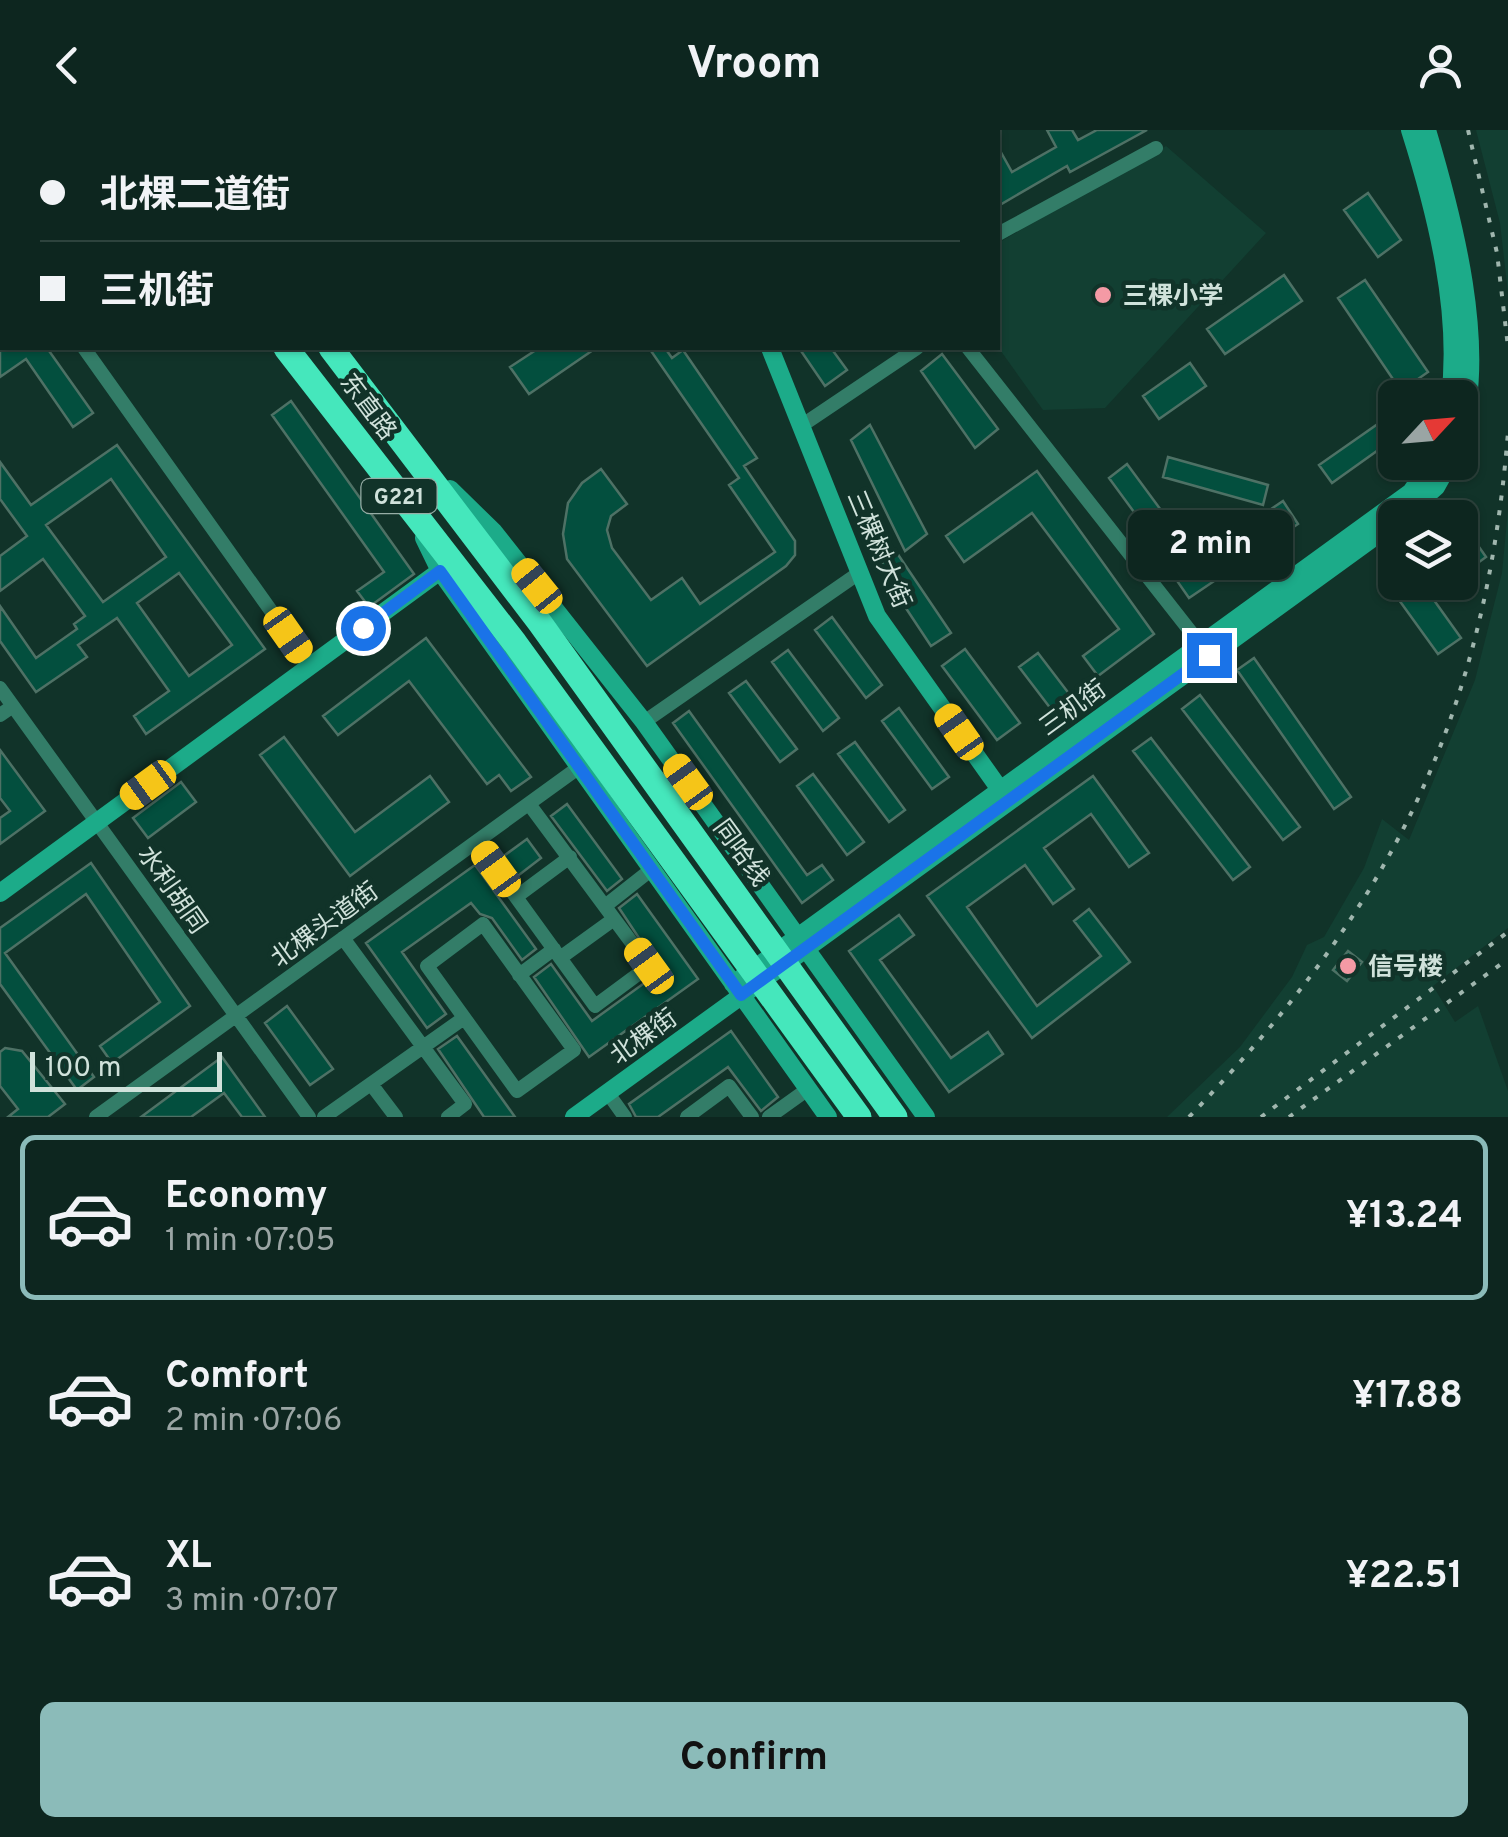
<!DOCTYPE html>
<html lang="en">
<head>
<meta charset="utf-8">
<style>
  body { margin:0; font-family:Overpass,"Noto Sans SC",sans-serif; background:#1b322c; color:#f1f3f6; height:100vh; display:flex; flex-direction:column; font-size:38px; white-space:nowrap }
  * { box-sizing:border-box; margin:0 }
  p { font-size:32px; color:#9aa5a4 }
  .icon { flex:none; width:55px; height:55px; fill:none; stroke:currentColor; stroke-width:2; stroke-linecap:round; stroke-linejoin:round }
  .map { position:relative; height:987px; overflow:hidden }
  .side { display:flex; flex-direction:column; background:#0d261f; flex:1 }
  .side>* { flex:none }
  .top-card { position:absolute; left:0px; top:0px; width:1000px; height:220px; box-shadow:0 2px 8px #0004,0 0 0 2px #2d433d; display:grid; align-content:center; height:220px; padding:0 40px; background:#0d261f }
  .needle { width:65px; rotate:64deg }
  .tools { position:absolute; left:1378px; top:250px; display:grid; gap:20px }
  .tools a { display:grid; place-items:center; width:100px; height:100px; border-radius:15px; background:#0d261f; box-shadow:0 2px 8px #0004,0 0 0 2px #2d433d; font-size:50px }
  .scale { position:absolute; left:30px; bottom:25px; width:192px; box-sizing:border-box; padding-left:10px; border:5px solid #d0e2db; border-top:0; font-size:28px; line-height:35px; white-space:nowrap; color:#d0e2db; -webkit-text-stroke:8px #113329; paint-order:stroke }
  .end { position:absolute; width:45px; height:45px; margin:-22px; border:12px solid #1a73e8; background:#fff; box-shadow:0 0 0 5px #fff }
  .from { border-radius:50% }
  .bubble { position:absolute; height:70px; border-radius:15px; background:#0d261f; box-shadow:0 2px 8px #0004,0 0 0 2px #2d433d; font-size:32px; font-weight:700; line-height:70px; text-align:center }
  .car { position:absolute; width:30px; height:60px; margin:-30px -15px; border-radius:12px; box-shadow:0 0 8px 2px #0007; background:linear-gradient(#f5c518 24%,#345 0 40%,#f5c518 0 76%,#345 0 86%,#f5c518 0) }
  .top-card b { display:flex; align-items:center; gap:35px; height:95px; font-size:38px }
  .top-card b+b { border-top:2px solid #2d433d }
  .top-card i { width:25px; height:25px; background:#f1f3f6 }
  ul { padding:18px 0 0; list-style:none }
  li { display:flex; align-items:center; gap:30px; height:165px; margin:0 20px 15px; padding:0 20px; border:5px solid transparent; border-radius:15px }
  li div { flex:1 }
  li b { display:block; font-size:38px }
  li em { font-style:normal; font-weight:700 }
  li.active { border-color:#8bbbb9 }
  li>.icon { width:90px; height:90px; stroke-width:1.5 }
  .button { display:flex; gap:20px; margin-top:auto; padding:20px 40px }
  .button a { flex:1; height:115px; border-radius:15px; background:#8bbbb9; color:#111; font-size:40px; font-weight:700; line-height:115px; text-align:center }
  header { display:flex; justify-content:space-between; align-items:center; height:130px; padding:0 40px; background:#0d261f; font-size:45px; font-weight:700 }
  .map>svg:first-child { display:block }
  .built { fill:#123f32 }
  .green { fill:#671529 }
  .building { fill:#034f3e; stroke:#4e7165; stroke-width:2.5; fill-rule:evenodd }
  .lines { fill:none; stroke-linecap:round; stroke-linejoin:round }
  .street { stroke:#337d68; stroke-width:14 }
  .secondary { stroke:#1cab89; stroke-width:18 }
  .highway { stroke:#45e7bc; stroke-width:25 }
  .rail { stroke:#a0b6ae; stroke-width:4; stroke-dasharray:5 10; stroke-linecap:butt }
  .route { stroke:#1a73e8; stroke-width:12 }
  .poi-dot { fill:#f49aa5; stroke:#113329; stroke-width:4 }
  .labels { text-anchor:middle; stroke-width:9; stroke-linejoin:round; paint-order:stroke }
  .shield { fill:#113329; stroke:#97aea6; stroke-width:2.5 }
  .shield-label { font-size:22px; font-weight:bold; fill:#d0e2db }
  .poi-label { font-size:25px; font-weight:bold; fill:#d0e2db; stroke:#113329; text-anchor:start }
  .street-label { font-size:25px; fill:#d0e2db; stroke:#113329 }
</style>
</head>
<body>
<header><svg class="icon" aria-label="back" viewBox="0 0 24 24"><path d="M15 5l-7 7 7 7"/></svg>Vroom<svg class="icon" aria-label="person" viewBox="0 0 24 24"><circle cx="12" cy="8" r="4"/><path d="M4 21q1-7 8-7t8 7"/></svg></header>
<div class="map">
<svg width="1508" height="987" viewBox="0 0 1508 987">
  <rect width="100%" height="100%" fill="#113329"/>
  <path class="built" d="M1476,0H1508V163L1500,93Z
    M1166,16L1266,103L1105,278L1043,280L998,217V113Z
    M1508,380V798L1433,856L1455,892L1478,876L1508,961V987H1167L1240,917L1292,847L1307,815L1324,807L1364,738L1382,689L1409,710L1475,550L1502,443Z"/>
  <path class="green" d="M204,0H519L522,2H206Z"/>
  <path class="building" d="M1047,0H1072L1078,10L1097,0H1147L1070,42L1067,36L998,76V17L1012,42L1056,17Z
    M1368,63L1401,110L1378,127L1344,80Z
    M1284,145L1302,171L1225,224L1207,199Z
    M1365,150L1428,242L1401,261L1338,168Z
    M0,218H47L93,283L73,297L26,229L0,247Z
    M539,218H596L529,264L510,237Z
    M649,218H665L672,228L683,220L757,328L744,336L795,411V425L786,436L647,536L567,429L563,404L568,373L582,353L601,339L627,374L611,386L607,400L612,418L651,470L682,448L700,474L775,422L729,355L739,348Z
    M799,218H831L847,240L825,256Z
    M942,224L998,299L975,318L921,241Z
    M1190,233L1206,256L1159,289L1143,266Z
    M291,271L414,444L369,477L357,461L384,442L272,285Z
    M1395,282V308L1332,353L1319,335Z
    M870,295L927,404L905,421L851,310Z
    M117,315L265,519L146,604L134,586L169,561L117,488L78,515L87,527L36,562L0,511V476L36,528L77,499L74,494L85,486L43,429L0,461V426L27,406L0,369V332L31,375ZM111,349L166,427L103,472L46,395ZM179,443L232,515L189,546L137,473Z
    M1168,327L1268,355L1263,375L1163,347Z
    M1127,334L1197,429L1283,371L1298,394L1189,468L1173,445L1178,442L1109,348Z
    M1037,341L1154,504L1098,546L1083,526L1119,499L1032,383L964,432L946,406Z
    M1470,404L1486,427L1468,440L1460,430V412Z
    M897,423L951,503L931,516L878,436Z
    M1386,452H1421L1461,508L1438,524Z
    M832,487L882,555L866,568L815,500Z
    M426,508L531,647L511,661L499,645L487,654L409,551L338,605L323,586Z
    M965,519L1020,593L997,610L942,536Z
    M788,520L839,588L823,601L772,532Z
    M1038,523L1070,565L1051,579L1019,537Z
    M1254,528L1351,667L1334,679L1237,540Z
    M746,551L797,619L780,632L729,563Z
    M1200,565L1300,697L1283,710L1182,579Z
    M899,578L949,647L932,659L882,591Z
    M689,581L807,745L822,735L833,750L802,773L673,593Z
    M284,607L355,702L430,646L449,672L350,746L260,625Z
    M1151,608L1250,737L1233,750L1133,621Z
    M855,612L905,680L889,692L838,624Z
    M0,620L45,681L0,714V688L10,681L0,668Z
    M813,644L864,712L847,725L797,656Z
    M1093,646L1149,723L1129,737L1091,684L1044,718L1074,759L1053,774L1025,735L967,777L1037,876L1101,826L1074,791L1089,779L1130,832L1032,908L927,766Z
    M181,652L196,672L148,708L133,688Z
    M567,674L622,749L607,761L551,686Z
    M527,709L541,728L515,748L501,728Z
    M91,733L190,876L112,933L100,916L160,872L86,764L5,823L94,947L77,960L0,854V798Z
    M475,735L536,819L522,830L492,788L480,784L471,773L402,822L446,884L427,898L366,813Z
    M637,764L698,849L589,927L534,847L551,834L592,891L661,841L619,778Z
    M899,785L914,805L880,830L951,928L988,902L1003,924L949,962L849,821Z
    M1348,821L1362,832L1347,851L1333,840Z
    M287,876L333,939L310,955L265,893Z
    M731,901L778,967L761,981L728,937L658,987H636L629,974Z
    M457,906L515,987H484L438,919Z
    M5,918L22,921L65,974L48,987H8L18,979L0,956V922Z
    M222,927L265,987H242L224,963L191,987H141Z"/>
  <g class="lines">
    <path class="street" d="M838,0L840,2
      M0,99L2,103
      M998,104L1156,18
      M0,206L2,204
      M84,218L311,537
      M968,218L1205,520
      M804,294L917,218
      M0,558L309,987
      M0,585L13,576
      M644,592L859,443
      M476,712L595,876L649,836L529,674
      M516,767L570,727
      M605,776L652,739
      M483,794L574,920L517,961L427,836Z
      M343,808L465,974L448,987
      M560,828L614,789
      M519,845L554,819
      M371,954L396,987
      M607,962L625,987
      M96,987L578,638
      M324,987L464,888
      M687,987L729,956L752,987
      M769,987L808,959"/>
    <path class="secondary" d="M547,0L550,2
      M1410,0C1436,82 1461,181 1450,268
      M1427,0C1453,87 1488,218 1460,306
      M770,218L877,486L1006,668
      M450,359L494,402L644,592L926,987
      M1401,388L1436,357L1450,332
      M424,408L440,441L828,987
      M0,763L440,441
      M733,854L1411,362L1432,332
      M574,987L1395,392"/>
    <path class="highway" d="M164,0L166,2
      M9,2L12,0
      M32,2L35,0
      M57,2L61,0
      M110,2L113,0
      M0,44L2,42
      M0,82L2,80
      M286,218L515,513L859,987
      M331,218L540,493L895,987"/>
    <path class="rail" d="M1468,0L1497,123L1508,217
      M1189,987C1389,780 1485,591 1508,302
      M1261,987L1508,802
      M1289,987L1508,829"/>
  </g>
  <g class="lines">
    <path class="route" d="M363,498L440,441L741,865L1209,525"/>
  </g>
  <g class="poi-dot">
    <circle cx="1103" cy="165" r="10"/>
    <circle cx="1348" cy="836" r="10"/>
  </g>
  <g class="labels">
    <rect class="shield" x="361.5" y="349" width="75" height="34" rx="8"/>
    <g class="shield-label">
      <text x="399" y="374">G221</text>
    </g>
    <g class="poi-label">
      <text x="1123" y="174">三棵小学</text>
      <text x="1368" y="845">信号楼</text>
    </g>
    <g class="street-label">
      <text transform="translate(369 276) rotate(53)" y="9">东直路</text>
      <text transform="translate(880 419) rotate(67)" y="9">三棵树大街</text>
      <text transform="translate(1072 577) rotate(-36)" y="9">三机街</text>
      <text transform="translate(742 722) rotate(54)" y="9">同哈线</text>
      <text transform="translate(173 759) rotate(55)" y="9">水利胡同</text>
      <text transform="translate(324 794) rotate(-36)" y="9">北棵头道街</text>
      <text transform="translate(643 906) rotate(-36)" y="9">北棵街</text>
    </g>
  </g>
</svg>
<div class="tools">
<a><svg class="needle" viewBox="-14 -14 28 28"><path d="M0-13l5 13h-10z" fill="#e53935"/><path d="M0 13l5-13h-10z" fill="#9aa5a4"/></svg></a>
<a><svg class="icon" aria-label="layers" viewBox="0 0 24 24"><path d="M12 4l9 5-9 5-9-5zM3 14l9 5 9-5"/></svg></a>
</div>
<div class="scale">100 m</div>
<i class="end from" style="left:363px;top:498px"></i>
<i class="end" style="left:1209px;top:525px"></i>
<div class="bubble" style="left:1128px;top:380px;width:165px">2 min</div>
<i class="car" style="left:537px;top:456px;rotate:321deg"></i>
<i class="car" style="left:288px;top:505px;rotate:145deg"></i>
<i class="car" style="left:959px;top:602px;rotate:325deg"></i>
<i class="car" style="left:688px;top:652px;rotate:324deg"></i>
<i class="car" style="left:148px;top:655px;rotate:234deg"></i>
<i class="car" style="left:496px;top:739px;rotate:324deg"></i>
<i class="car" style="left:649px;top:836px;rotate:324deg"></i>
<div class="top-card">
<b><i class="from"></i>北棵二道街</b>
<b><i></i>三机街</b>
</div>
</div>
<section class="side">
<ul>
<li class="active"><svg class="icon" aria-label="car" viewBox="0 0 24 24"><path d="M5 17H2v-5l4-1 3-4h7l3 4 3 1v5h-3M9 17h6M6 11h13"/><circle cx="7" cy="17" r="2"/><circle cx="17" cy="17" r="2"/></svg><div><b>Economy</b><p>1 min · 07:05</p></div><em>¥13.24</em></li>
<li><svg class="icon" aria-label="car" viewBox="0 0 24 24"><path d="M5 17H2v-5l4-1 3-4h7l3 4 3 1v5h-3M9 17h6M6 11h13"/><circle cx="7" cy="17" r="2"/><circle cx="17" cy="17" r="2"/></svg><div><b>Comfort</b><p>2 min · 07:06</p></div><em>¥17.88</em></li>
<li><svg class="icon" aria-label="car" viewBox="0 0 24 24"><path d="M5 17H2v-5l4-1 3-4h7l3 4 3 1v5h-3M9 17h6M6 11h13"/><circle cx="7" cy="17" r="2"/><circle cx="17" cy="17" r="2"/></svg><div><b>XL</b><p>3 min · 07:07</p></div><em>¥22.51</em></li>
</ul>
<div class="button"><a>Confirm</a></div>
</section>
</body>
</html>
